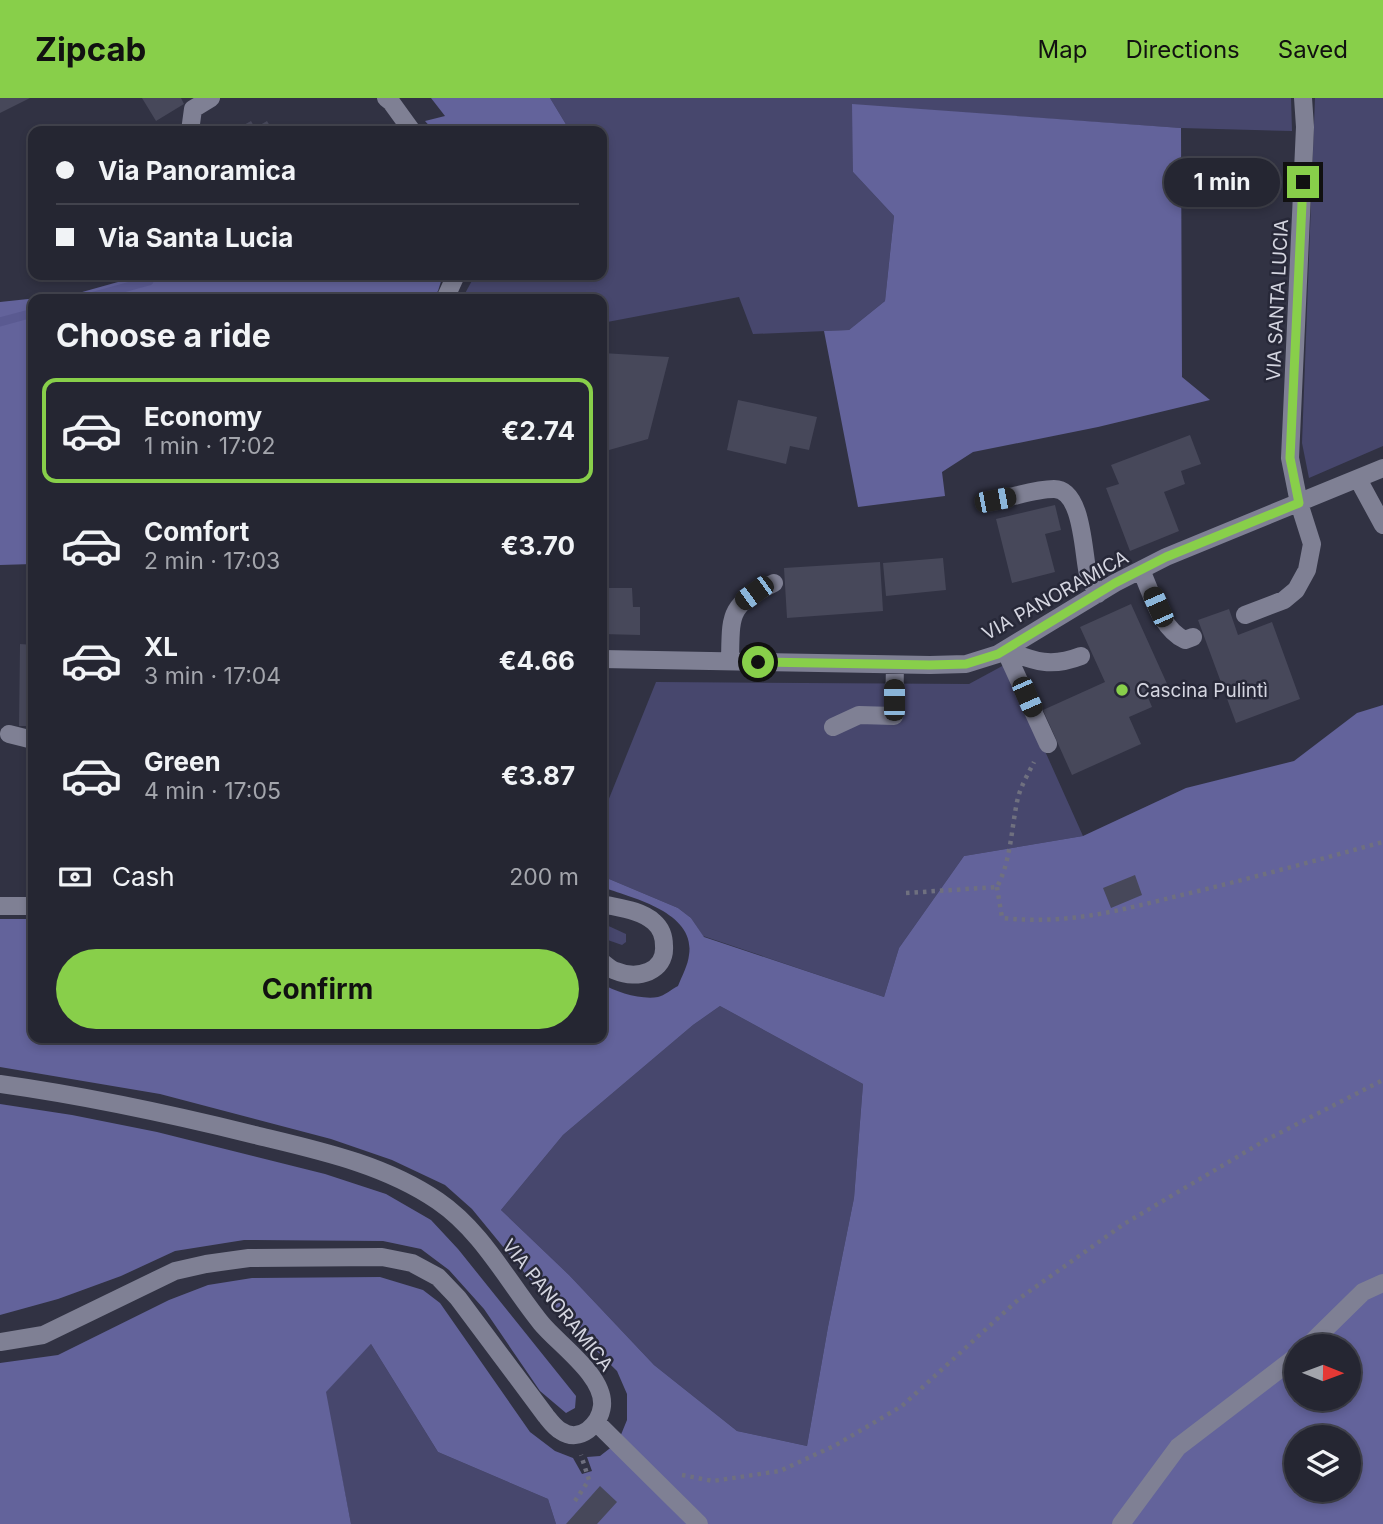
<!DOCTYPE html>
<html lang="en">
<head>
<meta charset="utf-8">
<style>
  body { margin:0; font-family:Inter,sans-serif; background:#31323e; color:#f1f3f6; height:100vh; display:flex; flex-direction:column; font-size:26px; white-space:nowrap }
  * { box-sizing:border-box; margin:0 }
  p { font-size:23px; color:#a3a5ac }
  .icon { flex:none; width:38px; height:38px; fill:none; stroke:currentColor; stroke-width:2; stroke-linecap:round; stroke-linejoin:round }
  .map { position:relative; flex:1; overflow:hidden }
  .sheet { position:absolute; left:28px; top:196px; width:579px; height:749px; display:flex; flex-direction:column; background:#252632; border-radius:14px; box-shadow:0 4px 10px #0003,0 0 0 2px #42434d }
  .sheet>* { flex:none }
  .hud { position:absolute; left:28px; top:28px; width:579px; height:154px; border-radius:14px; box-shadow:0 4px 10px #0003,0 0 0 2px #42434d; display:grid; align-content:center; height:154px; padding:0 28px; background:#252632 }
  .needle { width:46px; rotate:91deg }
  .tools { position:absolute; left:1284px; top:1236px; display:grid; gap:14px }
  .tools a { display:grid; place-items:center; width:77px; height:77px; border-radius:50%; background:#252632; box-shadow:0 4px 10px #0003,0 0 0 2px #42434d; font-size:35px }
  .end { position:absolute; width:32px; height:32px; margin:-16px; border:9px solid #88cf4a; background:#111; box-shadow:0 0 0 4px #111 }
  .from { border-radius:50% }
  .bubble { position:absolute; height:49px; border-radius:24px; background:#252632; box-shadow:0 4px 10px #0003,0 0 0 2px #42434d; font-size:23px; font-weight:700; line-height:49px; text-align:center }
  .car { position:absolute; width:21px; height:42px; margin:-21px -10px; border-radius:9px; box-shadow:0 0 5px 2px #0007; background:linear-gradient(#222 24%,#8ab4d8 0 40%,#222 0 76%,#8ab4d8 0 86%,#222 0) }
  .hud b { display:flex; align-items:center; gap:24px; height:66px; font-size:26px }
  .hud b+b { border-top:2px solid #42434d }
  .hud i { width:18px; height:18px; background:#f1f3f6 }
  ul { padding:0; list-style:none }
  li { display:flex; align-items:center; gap:21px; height:105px; margin:0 14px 10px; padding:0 14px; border:4px solid transparent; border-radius:14px }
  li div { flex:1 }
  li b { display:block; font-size:26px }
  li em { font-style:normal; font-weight:700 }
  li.selected { border-color:#88cf4a }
  li>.icon { width:63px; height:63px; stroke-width:1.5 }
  h2 { padding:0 28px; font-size:32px; line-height:84px }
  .pay { display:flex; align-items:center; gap:18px; height:77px; padding:0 28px; font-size:26px }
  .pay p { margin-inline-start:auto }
  .primary-button { display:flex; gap:14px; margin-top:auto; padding:14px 28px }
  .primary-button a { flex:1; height:80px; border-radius:42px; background:#88cf4a; color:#111; font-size:28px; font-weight:700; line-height:80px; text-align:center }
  header { display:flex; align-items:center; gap:42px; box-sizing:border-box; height:98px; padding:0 35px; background:#88cf4a; color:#111 }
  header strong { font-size:33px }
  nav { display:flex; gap:38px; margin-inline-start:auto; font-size:24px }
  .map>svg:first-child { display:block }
  .green { fill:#47476d }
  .forest { fill:#63639b; fill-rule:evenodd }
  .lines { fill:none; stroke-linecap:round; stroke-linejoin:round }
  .stream { stroke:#5a5a91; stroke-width:9 }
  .building { fill:#47485a }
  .path { stroke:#6f707f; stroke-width:4.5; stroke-dasharray:3.5 5; stroke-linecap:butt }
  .minor { stroke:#7f8094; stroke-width:18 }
  .route { stroke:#88cf4a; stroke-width:9 }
  .poi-dot { fill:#88cf4a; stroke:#272838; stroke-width:2.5 }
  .labels { text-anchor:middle; stroke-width:5; stroke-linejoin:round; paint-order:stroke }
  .street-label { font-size:19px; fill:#d4d5e0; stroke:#272838 }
  .poi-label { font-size:19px; fill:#d4d5e0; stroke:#272838; text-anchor:start }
</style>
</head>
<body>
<header>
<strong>Zipcab</strong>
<nav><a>Map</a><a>Directions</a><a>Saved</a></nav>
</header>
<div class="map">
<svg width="1383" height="1426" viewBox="0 0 1383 1426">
  <rect width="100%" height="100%" fill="#313243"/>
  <path class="green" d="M550,0H1291L1292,33L1181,30L853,7V74L894,118L885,203L849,232L753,236L739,199L602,225V201H462L475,177H602V33H570Z
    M1315,0H1383V348L1309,380L1302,345Z
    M1006,566L1083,738L964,758L899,850L884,899L703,838L691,820L678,810L602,778V718L656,584L969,586Z
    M602,825L626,836V844L622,847L602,840Z
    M720,908L863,986L854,1100L828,1229L807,1348L737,1333L654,1267L569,1177L501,1112L563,1037L693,927Z
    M371,1246L438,1354L548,1401L556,1426H351L325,1294Z"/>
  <path class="forest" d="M431,0H550L570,33H434L425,23L445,18Z
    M852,6L1181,30L1182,279L1210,302L1098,329L973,354L942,374L945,398L858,409L824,233L849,232L885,203L894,118L853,74Z
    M143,177H443L438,193L431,201H33V466L0,467V204L75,196Z
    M1383,607V1426H556L548,1401L438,1354L371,1246L326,1294L351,1426H0V1265L58,1257L169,1202L208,1187L252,1180L380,1179L423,1192L440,1205L530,1334L555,1353L573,1360L582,1376L592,1373L587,1359L600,1358L618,1344L627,1322V1296L617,1273L556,1213L472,1111L445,1087L392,1062L331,1041L160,996L0,969V821H33V940H602V886C616,894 641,902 658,899C664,898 672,891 678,888C682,878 688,867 689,857C696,814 632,800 602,789V778L678,810L691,820L704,839L884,899L899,850L964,758L1083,738L1186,690L1294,663L1357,615ZM720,908L863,986L854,1100L828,1229L807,1348L737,1333L654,1267L569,1177L501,1112L563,1037L693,927ZM1297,1248H1349V1300H1297ZM1297,1339H1349V1391H1297Z
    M0,1006L72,1017L157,1034L325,1076L386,1096L431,1122L458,1151L576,1298L575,1310L566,1315L540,1293L484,1211L449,1172L421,1151L383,1143L244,1142L175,1153L121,1178L58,1201L0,1217Z"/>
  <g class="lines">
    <path class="stream" d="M594,33L596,32
      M83,201L149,183
      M0,224L33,215"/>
  </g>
  <path class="building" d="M0,0H30L0,15Z
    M142,0H181L184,6L156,23Z
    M251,23L255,30L267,23L273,33H233Z
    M602,255L669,259L648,341L602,354Z
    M738,302L817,319L809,352L790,348L786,366L727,352Z
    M1190,337L1201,366L1181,373L1185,386L1164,394L1179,433L1130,453L1106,390L1119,386L1111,367Z
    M1055,407L1061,432L1045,436L1055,474L1012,485L996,421Z
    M943,460L946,492L886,498L883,465Z
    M880,464L883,513L787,520L784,470Z
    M602,490H632L633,509H640V537L602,536Z
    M1131,506L1168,588L1147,597L1152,609L1129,619L1141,646L1072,677L1043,612L1105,584L1080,529Z
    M1229,511L1238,537L1272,524L1300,601L1236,625L1198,522Z
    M20,546L33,547V628H19Z
    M1135,777L1142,797L1111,810L1103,790Z
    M600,1388L617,1404L597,1426H566Z"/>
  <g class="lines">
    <path class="path" d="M997,789L1002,820C1072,827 1120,812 1186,796C1252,780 1318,762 1383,744
      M906,795L997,789C1011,762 1011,733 1017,704C1020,689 1028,676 1034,664
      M682,1377L713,1383L780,1373L836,1347L902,1308L1020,1200L1124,1126L1264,1043L1383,982
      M575,1403L589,1382L581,1357"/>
    <path class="minor" d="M386,0L391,4L412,33
      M190,33L193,11L211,0
      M445,201L456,177
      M1358,381L1383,427
      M995,402C1014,399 1035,391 1054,391C1083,391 1083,456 1088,476C1090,483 1095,490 1098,496
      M1141,472C1152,496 1160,530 1185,542L1193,539
      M1245,517L1284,502L1296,492L1307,472L1312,446L1299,405L1290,360L1305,29L1303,0
      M1005,552L1048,646
      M1005,552C1034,563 1050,570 1081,558
      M602,561L930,567L966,566L998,556L1115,485L1166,459L1383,370
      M730,563C731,515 728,508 774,485
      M833,629L859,617L894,618L895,567
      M9,636L33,642
      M602,806C619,810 641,812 654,824C661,830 664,839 664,848C666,874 637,882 616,873C611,872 606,867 602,864
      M0,808H33
      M0,986C86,998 170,1016 255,1037C317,1052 384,1066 438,1103C482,1133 508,1184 541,1225C558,1246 605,1278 602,1308C600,1326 580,1346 561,1333C555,1330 550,1323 546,1318L458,1200L438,1179L412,1165L382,1159L249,1160L206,1166L175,1173L43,1237L0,1244
      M1308,1248L1363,1194L1383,1185
      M597,1325L699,1426
      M1121,1426L1178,1349L1297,1258"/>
  </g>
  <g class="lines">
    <path class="route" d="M758,564L930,567L966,566L998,556L1115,485L1166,459L1299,405L1290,360L1303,84"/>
  </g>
  <circle class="poi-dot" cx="1122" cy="592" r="7"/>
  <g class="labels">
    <g class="street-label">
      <text transform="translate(1277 202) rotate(-87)" y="7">VIA SANTA LUCIA</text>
      <text transform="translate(1055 497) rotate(-29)" y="7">VIA PANORAMICA</text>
      <text transform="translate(558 1207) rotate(51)" y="7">VIA PANORAMICA</text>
    </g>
    <g class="poi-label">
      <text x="1136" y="599">Cascina Pulintì</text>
    </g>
  </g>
</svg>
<div class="tools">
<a><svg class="needle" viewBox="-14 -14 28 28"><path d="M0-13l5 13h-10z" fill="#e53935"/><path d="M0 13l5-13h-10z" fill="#a3a5ac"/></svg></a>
<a><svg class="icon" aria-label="layers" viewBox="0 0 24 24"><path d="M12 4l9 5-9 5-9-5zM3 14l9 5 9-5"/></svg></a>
</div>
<i class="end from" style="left:758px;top:564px"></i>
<i class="end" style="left:1303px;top:84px"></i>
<div class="bubble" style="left:1164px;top:60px;width:116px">1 min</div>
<i class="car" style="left:995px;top:402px;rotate:79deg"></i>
<i class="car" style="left:754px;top:495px;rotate:234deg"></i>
<i class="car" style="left:1158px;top:509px;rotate:336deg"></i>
<i class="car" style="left:1027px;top:599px;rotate:156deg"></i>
<i class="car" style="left:894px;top:602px;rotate:0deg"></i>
<div class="hud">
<b><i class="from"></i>Via Panoramica</b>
<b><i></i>Via Santa Lucia</b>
</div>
<section class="sheet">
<h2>Choose a ride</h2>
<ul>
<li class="selected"><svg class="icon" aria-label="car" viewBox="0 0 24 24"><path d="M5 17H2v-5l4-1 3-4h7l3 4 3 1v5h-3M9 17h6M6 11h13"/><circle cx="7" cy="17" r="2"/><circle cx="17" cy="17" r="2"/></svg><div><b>Economy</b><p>1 min · 17:02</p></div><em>€2.74</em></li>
<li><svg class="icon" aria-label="car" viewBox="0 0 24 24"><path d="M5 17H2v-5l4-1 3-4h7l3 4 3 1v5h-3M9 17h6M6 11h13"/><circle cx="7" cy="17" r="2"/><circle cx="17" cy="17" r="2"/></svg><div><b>Comfort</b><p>2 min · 17:03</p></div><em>€3.70</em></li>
<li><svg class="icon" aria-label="car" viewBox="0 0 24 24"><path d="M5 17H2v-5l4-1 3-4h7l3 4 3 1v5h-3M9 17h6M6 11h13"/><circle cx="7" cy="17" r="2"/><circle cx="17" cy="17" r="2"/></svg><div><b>XL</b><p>3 min · 17:04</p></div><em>€4.66</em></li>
<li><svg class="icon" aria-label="car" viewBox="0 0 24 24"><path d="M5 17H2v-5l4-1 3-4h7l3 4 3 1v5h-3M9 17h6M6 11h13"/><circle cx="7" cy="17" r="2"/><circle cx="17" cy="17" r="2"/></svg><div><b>Green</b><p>4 min · 17:05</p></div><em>€3.87</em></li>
</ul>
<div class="pay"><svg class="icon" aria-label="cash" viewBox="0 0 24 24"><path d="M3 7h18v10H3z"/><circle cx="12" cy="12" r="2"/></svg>Cash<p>200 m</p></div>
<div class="primary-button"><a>Confirm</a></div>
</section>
</div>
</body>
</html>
